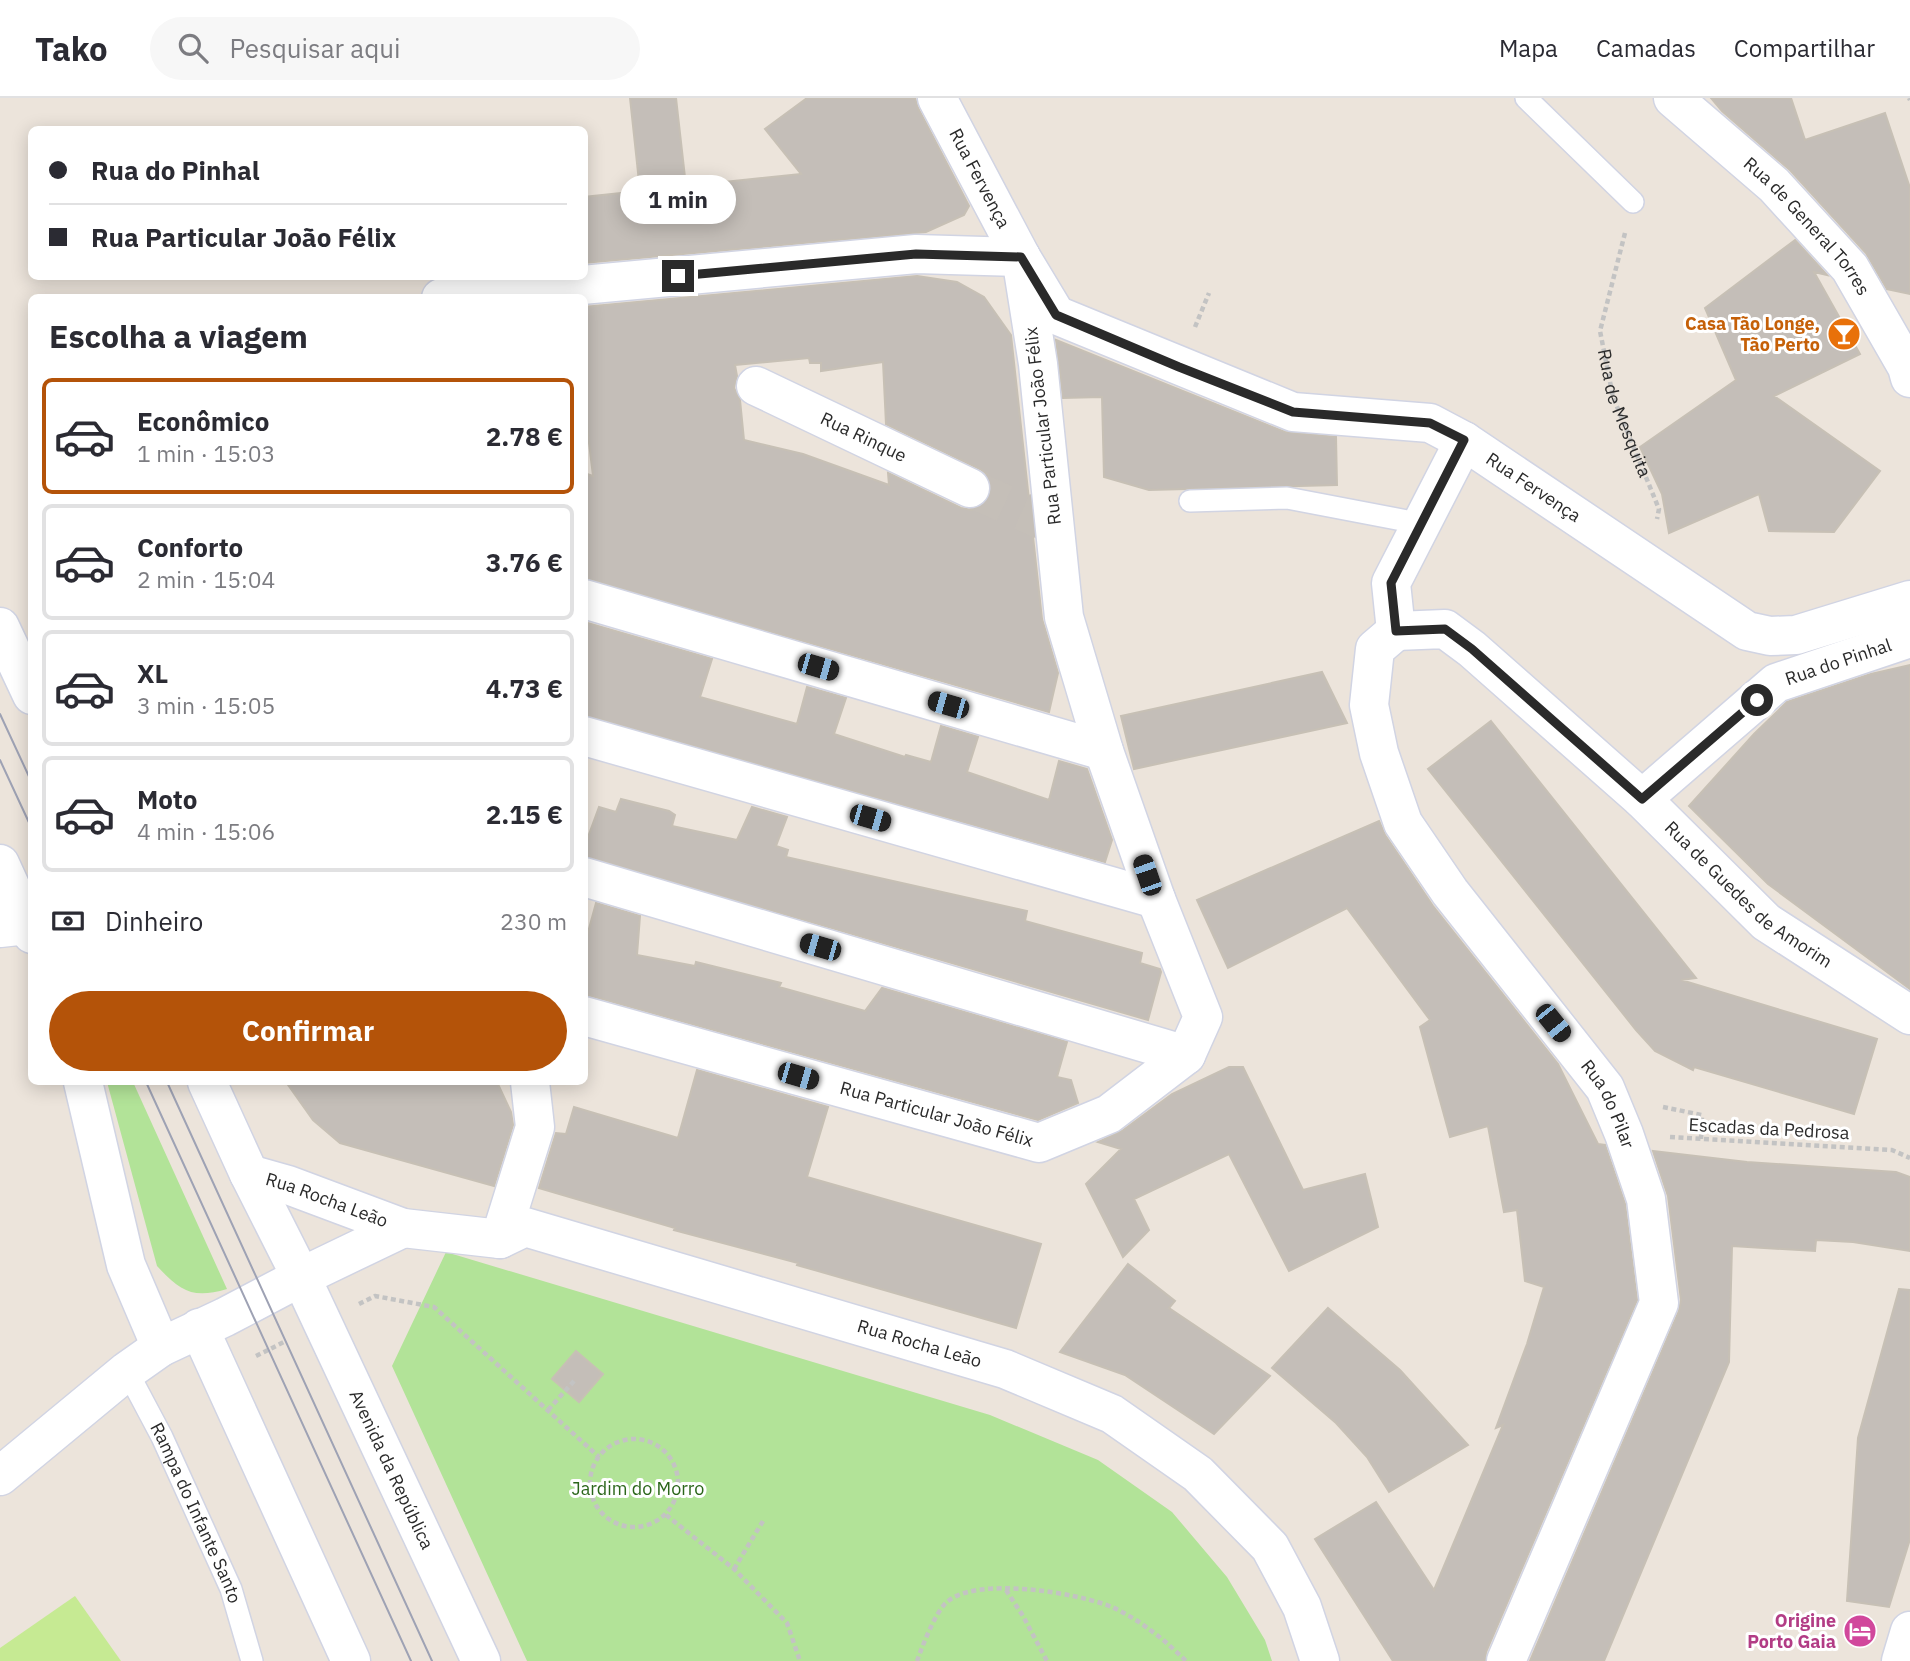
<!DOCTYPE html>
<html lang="pt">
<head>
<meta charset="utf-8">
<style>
  body { margin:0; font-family:"IBM Plex Sans",sans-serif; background:#f7f7f7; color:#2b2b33; height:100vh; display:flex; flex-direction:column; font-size:26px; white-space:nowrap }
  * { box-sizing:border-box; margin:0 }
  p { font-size:23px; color:#7c7c81 }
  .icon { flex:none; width:38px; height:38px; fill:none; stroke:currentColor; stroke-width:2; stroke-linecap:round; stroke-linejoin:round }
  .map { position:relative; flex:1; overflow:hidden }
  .sheet { position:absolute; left:28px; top:196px; width:560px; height:791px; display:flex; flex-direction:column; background:#fff; border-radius:10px; box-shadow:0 4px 18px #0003 }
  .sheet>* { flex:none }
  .banner { position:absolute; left:28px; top:28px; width:560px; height:154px; border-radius:10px; box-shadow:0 4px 18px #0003; display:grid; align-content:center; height:154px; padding:0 21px; background:#fff }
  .end { position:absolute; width:32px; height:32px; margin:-16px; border:9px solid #2a2a2a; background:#fff; box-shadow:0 0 0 4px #fff }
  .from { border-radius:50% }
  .bubble { position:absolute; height:49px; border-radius:24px; background:#fff; box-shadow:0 4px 18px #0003; font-size:23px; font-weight:700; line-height:49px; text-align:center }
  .car { position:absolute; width:21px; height:42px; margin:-21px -10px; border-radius:9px; box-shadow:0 0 5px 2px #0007; background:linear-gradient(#222 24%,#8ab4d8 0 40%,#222 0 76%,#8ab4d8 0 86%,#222 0) }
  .banner b { display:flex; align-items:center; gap:24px; height:66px; font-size:26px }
  .banner b+b { border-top:2px solid #e1e1e2 }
  .banner i { width:18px; height:18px; background:#2b2b33 }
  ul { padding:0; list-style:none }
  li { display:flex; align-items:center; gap:21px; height:116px; margin:0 14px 10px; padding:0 7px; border:4px solid #e1e1e2; border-radius:10px }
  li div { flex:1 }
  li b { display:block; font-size:26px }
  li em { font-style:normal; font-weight:700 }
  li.selected { border-color:#b45309 }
  li>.icon { width:63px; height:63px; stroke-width:1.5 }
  h2 { padding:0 21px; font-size:32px; line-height:84px }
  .pay { display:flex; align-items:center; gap:18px; height:77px; padding:0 21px; font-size:26px }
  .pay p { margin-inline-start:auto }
  .cta { display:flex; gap:14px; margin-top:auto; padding:14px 21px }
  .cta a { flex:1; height:80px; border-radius:42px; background:#b45309; color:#fff; font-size:28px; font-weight:700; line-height:80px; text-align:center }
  header { display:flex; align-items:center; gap:42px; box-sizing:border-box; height:98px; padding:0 35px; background:#fff; border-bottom:2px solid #e1e1e2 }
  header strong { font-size:33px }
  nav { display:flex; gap:38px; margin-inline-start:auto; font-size:24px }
  .search { width:490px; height:63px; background:#f7f7f7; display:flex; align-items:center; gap:18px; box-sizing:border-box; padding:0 24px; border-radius:38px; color:#7c7c81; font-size:26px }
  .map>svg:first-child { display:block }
  .green { fill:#b2e398 }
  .pitch { fill:#c6ea93 }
  .building { fill:#c4beb8; stroke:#c7c0b5; stroke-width:2; fill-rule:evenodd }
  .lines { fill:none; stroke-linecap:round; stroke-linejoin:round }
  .minor-tunnel { stroke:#c5bfb8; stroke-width:38; stroke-dasharray:38 19; stroke-linecap:butt }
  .service-casing { stroke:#d1d4e3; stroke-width:24 }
  .minor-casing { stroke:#d1d4e3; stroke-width:41 }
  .secondary-casing { stroke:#d1d4e3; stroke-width:41 }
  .path { stroke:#c3c3c3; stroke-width:4.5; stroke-dasharray:5 3.5; stroke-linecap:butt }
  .service { stroke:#fff; stroke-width:21 }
  .minor { stroke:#fff; stroke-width:38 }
  .secondary { stroke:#fff; stroke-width:38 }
  .tram { stroke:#9ea2b4; stroke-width:2 }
  .route { stroke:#2a2a2a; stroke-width:9 }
  .labels { text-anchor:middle; stroke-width:6; stroke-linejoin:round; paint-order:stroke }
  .street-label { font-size:18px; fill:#2a2a2a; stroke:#fff }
  .food-label { font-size:18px; font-weight:bold; fill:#c56008; stroke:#fff; text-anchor:end }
  .park-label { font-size:18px; fill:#2b661a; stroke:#fff }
  .hotel-label { font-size:18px; font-weight:bold; fill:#b23c85; stroke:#fff; text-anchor:end }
</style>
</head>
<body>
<header>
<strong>Tako</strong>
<div class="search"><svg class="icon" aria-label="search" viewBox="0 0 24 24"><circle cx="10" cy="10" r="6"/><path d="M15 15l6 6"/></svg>Pesquisar aqui</div>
<nav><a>Mapa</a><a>Camadas</a><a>Compartilhar</a></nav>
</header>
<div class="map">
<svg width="1910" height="1563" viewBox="0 0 1910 1563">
  <rect width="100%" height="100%" fill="#ece4db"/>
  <path class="green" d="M107,984H133L227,1191C193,1201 181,1194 157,1168Z
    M446,1154L990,1317L1098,1362L1172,1414L1227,1479L1265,1542L1272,1563H527L392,1268Z"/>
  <path class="pitch" d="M75,1498L121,1563H0V1550Z"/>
  <path class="building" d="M630,0H676L686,88L801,76L765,31L807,0H915L918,10L969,108L964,117L926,134L584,165V99L640,93Z
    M1711,0H1791L1805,42L1885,15L1910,90V196L1887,191L1866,155L1790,72L1722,13Z
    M1795,142L1827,177L1814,174L1860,256L1774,298L1880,373L1834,434L1769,433L1759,396L1669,435L1662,396L1640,349L1736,282L1705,210Z
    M917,178L957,184L984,199L1011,237L1042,521L1058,575L1049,614L584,480V375L593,378L584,304V209ZM809,260L810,265H821V273L883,264L886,326L980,371L988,377L992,388L989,400L983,408L972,412L961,410L888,375L889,387L803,356L744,342L740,302L734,290L737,278L735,267Z
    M1056,242L1285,334L1336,339L1337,387L1149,392L1104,379L1102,299L1063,300Z
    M584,524L712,561L700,599L797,626L807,589L846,600L834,636L905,659L906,657L931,664L941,628L978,639L967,674L1049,702L1059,663L1087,671L1112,742L1105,764L584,617Z
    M1910,567V891L1768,786L1689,708L1754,636L1787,604L1871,576Z
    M1322,574L1347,625L1134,671L1121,618Z
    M1491,623L1696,880L1681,882L1877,941L1854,1016L1694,969L1693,972L1655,953L1636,932L1428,671Z
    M621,701L669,713L675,717L672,728L737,742L752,709L787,719L776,748L788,752L786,759L1027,813L1025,823L1142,855L1140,865L1160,871L1161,874L1148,922L584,758V750L599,709L616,714Z
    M1379,723L1385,737L1433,808L1558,966L1598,1046L1605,1047L1625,1106L1637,1202L1486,1554L1485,1563H1393L1315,1441L1376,1404L1434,1492L1503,1327L1496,1330L1527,1246L1544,1189L1525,1183L1517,1112L1504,1114L1488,1028L1450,1039L1420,929L1430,922L1347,810L1228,870L1197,802Z
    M596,805L640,818L637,857L695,868L696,864L781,885L779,889L865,913L882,890L1067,944L1057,979L1071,982L1078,1005L1038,1022L584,896V849Z
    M1229,969H1243L1303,1092L1365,1076L1378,1129L1289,1173L1229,1056L1134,1101L1149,1132L1123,1159L1086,1086L1121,1051L1098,1044L1122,1033L1172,996Z
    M697,972L828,1009L807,1079L1041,1146L1016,1230L797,1167L798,1165L674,1132L675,1130L539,1090L556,1035L566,1036L574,1009L678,1040Z
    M286,984H497L511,1014L513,1027L494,1088L340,1045L313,1022Z
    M1653,1053L1747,1064L1896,1074L1910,1079V1153L1853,1144L1816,1142L1815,1153L1732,1148L1729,1264L1604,1563H1530L1679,1213L1681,1202L1668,1098Z
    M1128,1166L1175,1203L1169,1210L1270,1278L1214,1336L1125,1277L1060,1254Z
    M1899,1191L1910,1192V1441L1889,1509L1847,1503L1858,1340Z
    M1328,1210L1400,1272L1468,1347L1389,1394L1367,1359L1336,1325L1272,1270Z
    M576,1253L603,1276L579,1304L552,1281Z"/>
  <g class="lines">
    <path class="minor-tunnel" d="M970,390L1055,428"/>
    <defs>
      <g id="service">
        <path d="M1526,0L1633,104"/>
        <path d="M1190,403L1287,400L1423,426"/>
        <path id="s2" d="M127,1273L162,1339L231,1491L252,1563"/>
      </g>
      <g id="minor">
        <path id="s3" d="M937,0L1021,159L1056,217L1293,314L1430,325L1464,343L1747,533L1770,538L1796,537L1910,502"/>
        <path d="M441,200L916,156L1021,159"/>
        <path id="s4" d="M756,288L970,390"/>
        <path d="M584,501L1104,653"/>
        <path id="s5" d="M1396,533L1375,551L1369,607L1379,655L1403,725L1450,794L1605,990L1624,1036L1646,1101L1659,1205L1506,1563"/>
        <path id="s6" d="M1396,533L1445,531L1472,551L1642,701L1766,824L1910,917"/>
        <path d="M1396,533L1391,485L1464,343"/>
        <path d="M584,638L1156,801"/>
        <path id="s7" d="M1642,701L1776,585L1910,540"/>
        <path d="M584,779L1186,957"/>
        <path d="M0,830L27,827"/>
        <path id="s8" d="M584,918L1039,1045L1109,1016L1186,957L1203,919L1156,801L1104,653L1064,519L1038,266L1021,159"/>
        <path id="s9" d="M249,1076L288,1087L403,1130L500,1141L525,1129L1005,1271L1112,1316L1198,1376L1270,1449L1302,1509L1320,1563"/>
        <path id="s10" d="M403,1130L301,1179L481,1563"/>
        <path d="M500,1141L535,1029L530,984"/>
        <path d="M199,1230L351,1563"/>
      </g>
      <g id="secondary">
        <path id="s11" d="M1673,0L1774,87L1850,170L1907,269L1910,280"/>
        <path d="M0,529L32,597"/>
        <path d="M0,766L32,836"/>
        <path d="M83,984L126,1167L161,1249"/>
        <path d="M0,1378L127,1273L161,1249L225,1219L301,1179L249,1076L207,984"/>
        <path d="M1901,1563L1910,1533"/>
      </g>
    </defs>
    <use href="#service" class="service-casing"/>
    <use href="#minor" class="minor-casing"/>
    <use href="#secondary" class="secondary-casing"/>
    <g class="path">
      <path d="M1909,0L1910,2"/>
      <path id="s1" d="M1625,135L1600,233L1613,299L1659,411L1657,421"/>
      <path d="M1195,229L1209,195"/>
      <path d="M1663,1009L1702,1017L1701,1041"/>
      <path d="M1670,1039L1892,1052L1910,1060"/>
      <path d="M359,1206L375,1198L434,1209L599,1359"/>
      <path d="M256,1258L286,1243"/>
      <path d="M548,1312L574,1283"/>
      <circle cx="634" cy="1385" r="44"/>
      <path d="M666,1417L734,1471L787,1525L800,1563"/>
      <path d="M734,1471L763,1423"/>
      <path d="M1006,1492L1023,1518L1047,1563"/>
      <path d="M917,1563C922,1549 935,1515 946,1505C974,1477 1078,1495 1112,1509C1140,1522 1165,1542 1186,1563"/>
    </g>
    <use href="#service" class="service"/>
    <use href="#minor" class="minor"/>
    <use href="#secondary" class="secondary"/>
    <path class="tram" d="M0,616L32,685
      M0,662L32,731
      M146,984L411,1563
      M167,984L432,1563"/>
  </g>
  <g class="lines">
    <path class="route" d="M678,178L916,156L1021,159L1056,217L1179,269L1293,314L1430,325L1464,342L1391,485L1396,533L1445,531L1472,551L1642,701L1757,602"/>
  </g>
  <defs>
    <symbol id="bar-disc" viewBox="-11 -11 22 22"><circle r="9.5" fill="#e8710a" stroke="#fff"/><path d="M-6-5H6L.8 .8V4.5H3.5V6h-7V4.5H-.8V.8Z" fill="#fff"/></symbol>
    <symbol id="hotel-disc" viewBox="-11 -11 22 22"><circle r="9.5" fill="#d1479c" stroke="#fff"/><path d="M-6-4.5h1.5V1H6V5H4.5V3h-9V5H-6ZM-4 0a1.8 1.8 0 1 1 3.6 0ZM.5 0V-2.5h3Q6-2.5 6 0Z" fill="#fff"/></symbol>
  </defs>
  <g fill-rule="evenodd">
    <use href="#bar-disc" x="1825" y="217" width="38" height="38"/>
    <use href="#hotel-disc" x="1841" y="1514" width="38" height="38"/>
  </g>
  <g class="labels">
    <g class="street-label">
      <text dy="6" stroke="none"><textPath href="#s3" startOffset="91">Rua Fervença</textPath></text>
      <text dy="6" stroke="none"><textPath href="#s11" startOffset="186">Rua de General Torres</textPath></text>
      <text dy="6" stroke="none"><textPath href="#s1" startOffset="187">Rua de Mesquita</textPath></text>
      <text transform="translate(1043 328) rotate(-97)" y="6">Rua Particular João Félix</text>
      <text dy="6" stroke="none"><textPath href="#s4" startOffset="119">Rua Rinque</textPath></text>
      <text dy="6" stroke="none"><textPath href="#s3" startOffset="763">Rua Fervença</textPath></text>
      <text dy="6" stroke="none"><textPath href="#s7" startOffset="243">Rua do Pinhal</textPath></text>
      <text dy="6" stroke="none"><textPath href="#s6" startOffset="453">Rua de Guedes de Amorim</textPath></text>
      <text dy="6" stroke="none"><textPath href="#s5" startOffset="556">Rua do Pilar</textPath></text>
      <text dy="6" stroke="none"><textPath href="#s8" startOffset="366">Rua Particular João Félix</textPath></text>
      <text transform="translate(1769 1031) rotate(3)" y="6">Escadas da Pedrosa</text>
      <text dy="6" stroke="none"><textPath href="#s9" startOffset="82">Rua Rocha Leão</textPath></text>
      <text dy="6" stroke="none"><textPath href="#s9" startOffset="700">Rua Rocha Leão</textPath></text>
      <text dy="6" stroke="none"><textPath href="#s10" startOffset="326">Avenida da República</textPath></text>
      <text dy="6" stroke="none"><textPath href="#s2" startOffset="158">Rampa do Infante Santo</textPath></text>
    </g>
    <g class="food-label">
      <text x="1820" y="232">Casa Tão Longe,<tspan x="1820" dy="21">Tão Perto</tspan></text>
    </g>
    <g class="park-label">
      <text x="638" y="1397">Jardim do Morro</text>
    </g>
    <g class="hotel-label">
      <text x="1836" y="1529">Origine<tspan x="1836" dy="21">Porto Gaia</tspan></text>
    </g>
  </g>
</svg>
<i class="end from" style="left:1757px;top:602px"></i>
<i class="end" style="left:678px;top:178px"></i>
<div class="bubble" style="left:620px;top:77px;width:116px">1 min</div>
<i class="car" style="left:818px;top:569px;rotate:106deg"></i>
<i class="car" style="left:948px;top:607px;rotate:286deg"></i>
<i class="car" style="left:870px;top:720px;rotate:106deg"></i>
<i class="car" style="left:1147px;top:777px;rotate:341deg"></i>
<i class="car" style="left:820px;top:849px;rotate:286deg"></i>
<i class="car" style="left:1553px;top:925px;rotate:141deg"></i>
<i class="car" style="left:798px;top:978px;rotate:106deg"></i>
<div class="banner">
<b><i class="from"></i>Rua do Pinhal</b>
<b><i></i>Rua Particular João Félix</b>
</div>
<section class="sheet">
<h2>Escolha a viagem</h2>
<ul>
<li class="selected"><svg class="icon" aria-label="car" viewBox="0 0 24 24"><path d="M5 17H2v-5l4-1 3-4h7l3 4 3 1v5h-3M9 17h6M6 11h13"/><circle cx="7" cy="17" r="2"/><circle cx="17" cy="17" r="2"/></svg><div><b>Econômico</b><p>1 min · 15:03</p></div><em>2.78 €</em></li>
<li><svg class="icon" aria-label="car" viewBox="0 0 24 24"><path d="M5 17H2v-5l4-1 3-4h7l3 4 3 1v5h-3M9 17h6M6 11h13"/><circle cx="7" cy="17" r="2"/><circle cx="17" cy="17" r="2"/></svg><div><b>Conforto</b><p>2 min · 15:04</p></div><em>3.76 €</em></li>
<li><svg class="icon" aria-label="car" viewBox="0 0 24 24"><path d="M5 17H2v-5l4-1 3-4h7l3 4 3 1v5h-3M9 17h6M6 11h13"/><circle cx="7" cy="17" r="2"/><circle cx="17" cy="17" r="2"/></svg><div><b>XL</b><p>3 min · 15:05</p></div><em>4.73 €</em></li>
<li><svg class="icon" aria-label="car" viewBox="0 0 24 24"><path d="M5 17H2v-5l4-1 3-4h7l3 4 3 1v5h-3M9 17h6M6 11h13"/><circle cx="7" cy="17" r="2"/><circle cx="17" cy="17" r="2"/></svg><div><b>Moto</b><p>4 min · 15:06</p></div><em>2.15 €</em></li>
</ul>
<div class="pay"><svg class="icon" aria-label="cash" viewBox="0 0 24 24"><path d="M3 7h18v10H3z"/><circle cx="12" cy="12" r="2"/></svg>Dinheiro<p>230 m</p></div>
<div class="cta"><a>Confirmar</a></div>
</section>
</div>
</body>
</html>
